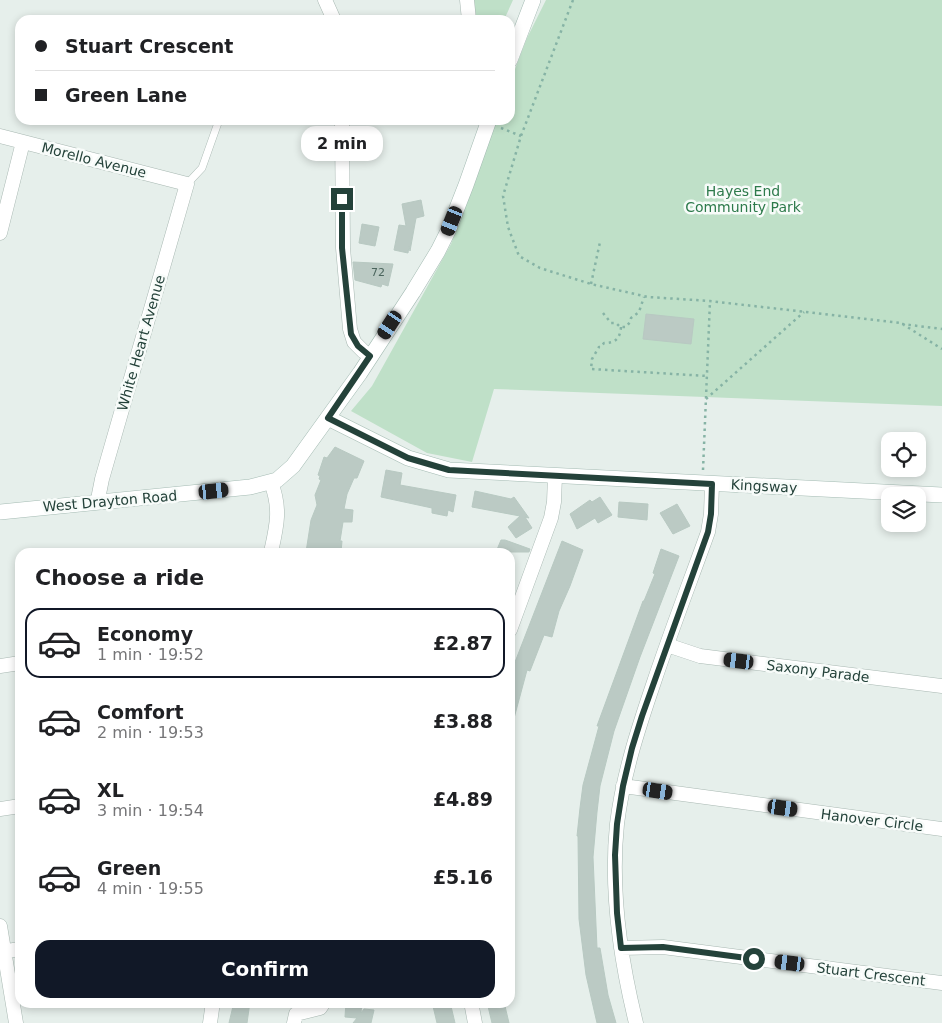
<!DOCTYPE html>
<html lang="en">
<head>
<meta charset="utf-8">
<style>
  body { margin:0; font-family:"DejaVu Sans",sans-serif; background:#f6f6f6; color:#202124; height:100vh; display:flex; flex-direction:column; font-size:19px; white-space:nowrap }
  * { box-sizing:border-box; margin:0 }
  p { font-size:16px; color:#757577 }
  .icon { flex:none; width:28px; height:28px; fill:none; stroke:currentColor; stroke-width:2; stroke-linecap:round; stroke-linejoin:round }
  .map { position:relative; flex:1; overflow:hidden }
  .details { position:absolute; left:15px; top:548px; width:500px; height:460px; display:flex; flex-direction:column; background:#fff; border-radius:15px; box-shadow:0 2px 8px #0003 }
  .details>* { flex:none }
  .banner { position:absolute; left:15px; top:15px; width:500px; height:110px; border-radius:15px; box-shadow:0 2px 8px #0003; display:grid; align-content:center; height:110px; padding:0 20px; background:#fff }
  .buttons { position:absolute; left:881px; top:432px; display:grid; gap:10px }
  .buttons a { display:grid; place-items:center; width:45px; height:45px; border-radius:10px; background:#fff; box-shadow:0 2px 8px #0003; font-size:25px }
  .end { position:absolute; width:22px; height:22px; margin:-11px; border:6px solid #24423a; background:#fff; box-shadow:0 0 0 2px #fff }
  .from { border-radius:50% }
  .bubble { position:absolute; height:35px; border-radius:15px; background:#fff; box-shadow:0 2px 8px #0003; font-size:16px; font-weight:600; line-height:35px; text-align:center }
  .car { position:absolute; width:15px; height:30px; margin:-15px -8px; border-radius:6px; box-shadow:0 0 4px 1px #0007; background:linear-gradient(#222 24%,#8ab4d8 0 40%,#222 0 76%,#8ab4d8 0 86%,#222 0) }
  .banner b { display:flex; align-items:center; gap:18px; height:48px; font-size:19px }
  .banner b+b { border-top:1px solid #e0e0e0 }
  .banner i { width:12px; height:12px; background:#202124 }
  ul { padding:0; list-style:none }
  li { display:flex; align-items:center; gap:15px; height:70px; margin:0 10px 8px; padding:0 10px; border:2px solid transparent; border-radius:15px }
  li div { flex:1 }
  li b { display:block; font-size:19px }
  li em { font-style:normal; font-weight:600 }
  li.active { border-color:#111827 }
  li>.icon { width:45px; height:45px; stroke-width:1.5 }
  h2 { padding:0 20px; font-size:22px; line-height:60px }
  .action { display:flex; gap:10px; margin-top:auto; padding:10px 20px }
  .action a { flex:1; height:58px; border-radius:15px; background:#111827; color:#fff; font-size:20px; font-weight:600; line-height:58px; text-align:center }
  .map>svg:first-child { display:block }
  .green { fill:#bfe0c8 }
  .building { fill:#bbcac4; stroke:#b8c9c2 }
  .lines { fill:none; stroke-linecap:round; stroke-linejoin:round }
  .lane-casing { stroke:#a8b8b2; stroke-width:8 }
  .street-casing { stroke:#a8b8b2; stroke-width:15 }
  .secondary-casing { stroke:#a4bbb3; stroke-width:16 }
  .path { stroke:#86b3a5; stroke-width:2.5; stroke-dasharray:2.5 4; stroke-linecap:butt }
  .lane { stroke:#fff; stroke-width:7 }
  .street { stroke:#fff; stroke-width:14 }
  .secondary { stroke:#fff; stroke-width:15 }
  .route { stroke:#24423a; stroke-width:6 }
  .labels { text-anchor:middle; stroke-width:5; stroke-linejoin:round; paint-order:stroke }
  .number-label { font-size:11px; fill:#4a645c }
  .street-label { font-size:14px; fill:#24423a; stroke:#f7fbf9 }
  .park-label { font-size:14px; fill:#2d7a4b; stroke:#f7fbf9 }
</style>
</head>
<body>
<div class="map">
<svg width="942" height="1023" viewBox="0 0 942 1023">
  <rect width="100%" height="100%" fill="#e6efeb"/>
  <path class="green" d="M470,0H513L504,20H474Z
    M546,0H942V406L494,389L472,462L427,453L351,411L372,386L451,244L473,185L495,120H510V82L527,38Z"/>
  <path class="building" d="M421,200L424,216L416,218L410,251L409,246L408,253L394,250L399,225L406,226L402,204Z
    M362,224L379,227L375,246L359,243Z
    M353,262L393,264L388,286L382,284L381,287L355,280Z
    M646,314L694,319L691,344L643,339Z
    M335,447L364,461L357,478H354L347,494L344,509L353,510L352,522H343L340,541H342L341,552H306L311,520L317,505L315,495L321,480L319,479L320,476L318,475L324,457L327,458Z
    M386,470L402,473L400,485L456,495L453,512L448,510L447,516L432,513V508L381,497Z
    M475,491L511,499L514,497L529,518L525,517L532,528L516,538L508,527L520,516L472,507Z
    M600,497L612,515L598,523L595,518L577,529L570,514L590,500L592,502Z
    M619,502L648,504L647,520L618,517Z
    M677,504L690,526L673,534L660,513Z
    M501,540H505L530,549L529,552H496Z
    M562,541L583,550L570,586L559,611L552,637L544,635L530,671L527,670L513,722L510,721V675Z
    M661,549L679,556L640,657L614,731L600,786L597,812L593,857L597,948H600L608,995L616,1023H597L586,975L579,919L578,836H577L580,808L583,785L599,726H597L643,601H644L655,574L653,573Z
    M234,1002H250L247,1023H229Z
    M346,1002H362L361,1013L364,1009L374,1010L371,1023H353L357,1018L345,1017Z
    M432,1002H450L455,1023H437Z
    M487,1002H504L509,1023H492Z"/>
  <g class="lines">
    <defs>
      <path id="lane" d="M187,184L202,168L219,120"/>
      <path id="street" d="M325,0L334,20
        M467,0L469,20
        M342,120L343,248L350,329L354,342L363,351L370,356
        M0,136L187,184L102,479L99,494L100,502
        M0,233L23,142
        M271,552C277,525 281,509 271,482
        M510,630L551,518L554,502L555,476
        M667,645L700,656L942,686
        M0,666L20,663
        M623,786L942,829
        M0,809L20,806
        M0,926L16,1023
        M621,948L663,947L942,983
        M0,952L20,949
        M471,1002L475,1023
        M210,1023L213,1002
        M294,1023L296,1014L320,1008L324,1002
        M636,1023C620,958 610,891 617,824C623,775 638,729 654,682C671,631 690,582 708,532L711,514L712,484"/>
      <path id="secondary" d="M510,60L533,0
        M328,418L408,458L449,470L942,495
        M0,512L250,487L277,480L293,466L360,373L413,292L438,251L448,231L466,185L489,120"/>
    </defs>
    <use href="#lane" class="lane-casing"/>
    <use href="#street" class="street-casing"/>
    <use href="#secondary" class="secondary-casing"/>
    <path class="path" d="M573,0L521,136L503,196L508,227L519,256L540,268L591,284L648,297L710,301L901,323L942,349
      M501,128L521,136
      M591,284L600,242L602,243
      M603,313L611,323H616L620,327H626L630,322L631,318L639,312L644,297
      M902,324L942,329
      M621,327C620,339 615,343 604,343L601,347H599L592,359L591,369L707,376
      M706,399L804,312
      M703,470L710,301"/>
    <use href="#lane" class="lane"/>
    <use href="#street" class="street"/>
    <use href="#secondary" class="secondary"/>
  </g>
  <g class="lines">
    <path class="route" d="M342,199V248L351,334L358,346L370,356L328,418L408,458L449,470L712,484L711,514L708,532L642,716L632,748L623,786L617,824L615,855L617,913L621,948L663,947L754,959"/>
  </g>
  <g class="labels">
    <g class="number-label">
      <text x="378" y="276">72</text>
    </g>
    <g class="street-label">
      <text transform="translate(94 160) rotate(14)" y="5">Morello Avenue</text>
      <text transform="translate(141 343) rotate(-74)" y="5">White Heart Avenue</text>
      <text transform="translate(764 486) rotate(3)" y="5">Kingsway</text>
      <text transform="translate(110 501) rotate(-5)" y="5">West Drayton Road</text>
      <text transform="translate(818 671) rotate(7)" y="5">Saxony Parade</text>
      <text transform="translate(872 820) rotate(7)" y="5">Hanover Circle</text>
      <text transform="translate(871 974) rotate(7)" y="5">Stuart Crescent</text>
    </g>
    <g class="park-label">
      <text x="743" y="196">Hayes End<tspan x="743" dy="16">Community Park</tspan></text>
    </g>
  </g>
</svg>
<div class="buttons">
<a><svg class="icon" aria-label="locate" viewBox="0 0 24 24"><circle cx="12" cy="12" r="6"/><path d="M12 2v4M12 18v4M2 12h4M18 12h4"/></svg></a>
<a><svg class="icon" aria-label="layers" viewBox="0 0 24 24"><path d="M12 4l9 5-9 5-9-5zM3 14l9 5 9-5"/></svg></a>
</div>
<i class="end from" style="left:754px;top:959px"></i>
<i class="end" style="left:342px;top:199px"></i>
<div class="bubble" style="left:301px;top:126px;width:82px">2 min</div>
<i class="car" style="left:452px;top:221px;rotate:202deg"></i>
<i class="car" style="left:390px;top:325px;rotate:213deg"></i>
<i class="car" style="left:214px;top:491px;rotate:84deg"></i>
<i class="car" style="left:739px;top:661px;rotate:277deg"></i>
<i class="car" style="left:658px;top:791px;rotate:99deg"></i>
<i class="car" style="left:783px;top:808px;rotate:98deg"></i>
<i class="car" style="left:790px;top:963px;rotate:277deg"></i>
<div class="banner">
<b><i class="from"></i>Stuart Crescent</b>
<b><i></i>Green Lane</b>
</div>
<section class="details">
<h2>Choose a ride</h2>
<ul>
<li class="active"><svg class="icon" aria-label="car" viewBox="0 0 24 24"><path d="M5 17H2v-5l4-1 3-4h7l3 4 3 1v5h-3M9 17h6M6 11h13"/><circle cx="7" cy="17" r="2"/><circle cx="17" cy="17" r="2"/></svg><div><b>Economy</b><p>1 min · 19:52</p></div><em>£2.87</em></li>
<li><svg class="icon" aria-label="car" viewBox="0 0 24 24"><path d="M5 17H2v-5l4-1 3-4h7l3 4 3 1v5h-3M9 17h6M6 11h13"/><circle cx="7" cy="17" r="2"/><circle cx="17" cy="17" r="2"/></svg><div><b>Comfort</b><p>2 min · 19:53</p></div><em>£3.88</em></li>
<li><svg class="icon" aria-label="car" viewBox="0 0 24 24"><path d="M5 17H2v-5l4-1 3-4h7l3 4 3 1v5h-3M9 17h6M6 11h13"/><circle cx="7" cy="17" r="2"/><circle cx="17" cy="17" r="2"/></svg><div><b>XL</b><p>3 min · 19:54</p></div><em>£4.89</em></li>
<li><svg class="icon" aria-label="car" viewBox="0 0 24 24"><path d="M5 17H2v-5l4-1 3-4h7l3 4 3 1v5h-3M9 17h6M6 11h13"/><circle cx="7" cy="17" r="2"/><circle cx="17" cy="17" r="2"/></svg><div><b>Green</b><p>4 min · 19:55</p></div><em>£5.16</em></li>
</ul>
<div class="action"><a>Confirm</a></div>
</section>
</div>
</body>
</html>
